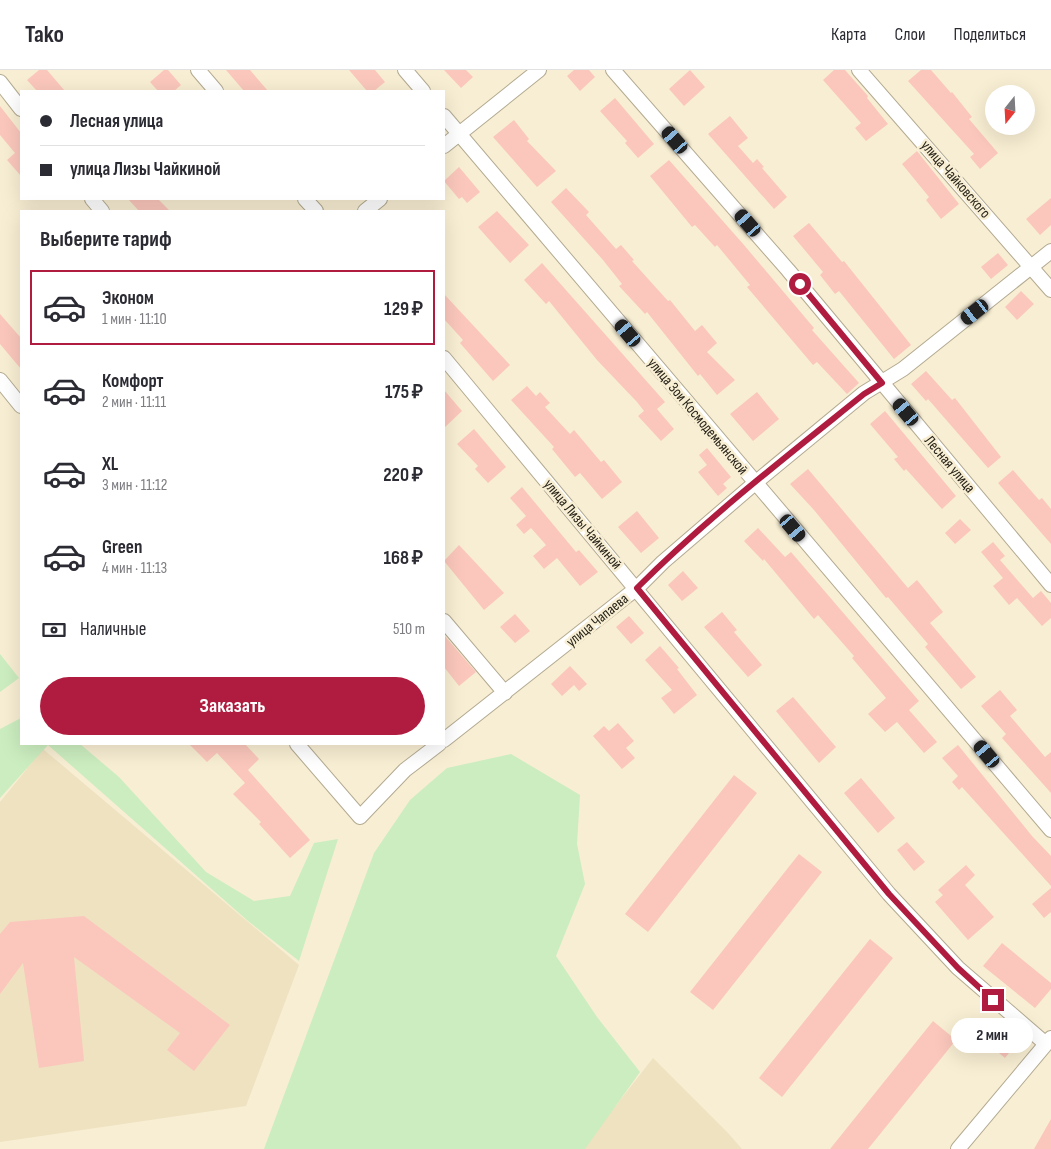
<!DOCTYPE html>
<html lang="ru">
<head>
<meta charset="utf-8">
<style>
  body { margin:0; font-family:"Sofia Sans Condensed",sans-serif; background:#f7f7f7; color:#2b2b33; height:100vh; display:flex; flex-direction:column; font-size:19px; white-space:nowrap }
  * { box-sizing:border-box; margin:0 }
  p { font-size:16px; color:#7c7c81 }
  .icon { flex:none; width:28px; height:28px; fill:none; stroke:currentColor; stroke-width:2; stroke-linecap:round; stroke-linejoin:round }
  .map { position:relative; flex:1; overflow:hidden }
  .sheet { position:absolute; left:20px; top:140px; width:425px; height:535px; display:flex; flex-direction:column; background:#fff; border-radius:0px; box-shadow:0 5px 20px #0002 }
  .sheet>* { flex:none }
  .guide { position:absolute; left:20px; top:20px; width:425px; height:110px; border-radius:0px; box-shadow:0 5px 20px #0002; display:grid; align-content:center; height:110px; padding:0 20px; background:#fff }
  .needle { width:32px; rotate:198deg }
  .tools { position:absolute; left:985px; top:15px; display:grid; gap:10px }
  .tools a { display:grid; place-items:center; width:50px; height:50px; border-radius:50%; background:#fff; box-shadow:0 5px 20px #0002; font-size:25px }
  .end { position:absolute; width:22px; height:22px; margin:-11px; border:6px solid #af1c3f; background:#fff; box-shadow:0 0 0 2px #fff }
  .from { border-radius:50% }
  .bubble { position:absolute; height:35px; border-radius:18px; background:#fff; box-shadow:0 5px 20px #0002; font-size:16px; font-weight:700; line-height:35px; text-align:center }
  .car { position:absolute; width:15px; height:30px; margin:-15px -8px; border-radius:6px; box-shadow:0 0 4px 1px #0007; background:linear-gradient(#222 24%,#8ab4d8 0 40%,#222 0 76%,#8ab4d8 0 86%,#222 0) }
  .guide b { display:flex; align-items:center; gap:18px; height:48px; font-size:19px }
  .guide b+b { border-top:1px solid #e1e1e2 }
  .guide i { width:12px; height:12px; background:#2b2b33 }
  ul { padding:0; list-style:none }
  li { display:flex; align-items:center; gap:15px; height:75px; margin:0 10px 8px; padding:0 10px; border:2px solid transparent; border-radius:0px }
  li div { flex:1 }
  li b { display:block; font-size:19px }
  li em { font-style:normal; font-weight:700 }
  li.current { border-color:#af1c3f }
  li>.icon { width:45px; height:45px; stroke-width:1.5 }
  h2 { padding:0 20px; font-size:22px; line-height:60px }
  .pay { display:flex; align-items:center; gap:12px; height:55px; padding:0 20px; font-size:19px }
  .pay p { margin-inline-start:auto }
  .cta { display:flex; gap:10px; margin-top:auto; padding:10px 20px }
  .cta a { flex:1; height:58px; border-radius:30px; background:#af1c3f; color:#fff; font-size:20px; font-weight:700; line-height:58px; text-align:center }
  header { display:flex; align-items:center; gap:30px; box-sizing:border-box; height:70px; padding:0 25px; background:#fff; border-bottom:1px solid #e1e1e2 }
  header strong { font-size:24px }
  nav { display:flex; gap:28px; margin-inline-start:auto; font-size:18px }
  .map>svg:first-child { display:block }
  .built { fill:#efe2c0 }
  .green { fill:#cbedbf }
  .building { fill:#fbc7bc }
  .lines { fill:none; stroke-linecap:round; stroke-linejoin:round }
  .minor-casing { stroke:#b3aa91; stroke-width:16 }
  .minor { stroke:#fff; stroke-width:14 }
  .route { stroke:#af1c3f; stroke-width:6 }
  .labels { text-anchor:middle; stroke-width:5; stroke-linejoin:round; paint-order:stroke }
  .street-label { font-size:15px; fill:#28241a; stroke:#f8eed3 }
</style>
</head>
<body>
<header>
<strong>Tako</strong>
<nav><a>Карта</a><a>Слои</a><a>Поделиться</a></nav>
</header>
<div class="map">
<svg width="1051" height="1079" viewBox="0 0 1051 1079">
  <rect width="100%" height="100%" fill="#f8eed3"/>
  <path class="built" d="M43,679L299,895L246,1036L0,1072V732Z
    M653,988L728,1063L742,1079H582Z"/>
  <path class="green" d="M0,584L19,608L0,622Z
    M21,648V674H80L119,707L206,802L254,831L290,826L314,773L338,769L299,891L248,851L48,675L0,728V659Z
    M511,684L580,725L577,774L585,814L556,886L597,947L640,1002L585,1079H264L374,783L410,730L447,698Z"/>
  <path class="building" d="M39,0H47L65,21H37L27,10Z
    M164,0H168L181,15L174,21H158L150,12Z
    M226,0H250L268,21H244Z
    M349,0H375L385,12L374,21H367Z
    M444,0H466L473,7L461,18Z
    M574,0H589L595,7L580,21L567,6Z
    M690,0L705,17L684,36L669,19Z
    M834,0H845L868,26L867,28L888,54L866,71L855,58L861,53L823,10Z
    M921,0H931L951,23L952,22L972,47L969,49L998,83L980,99L970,87L974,84L908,11Z
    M615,28L654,74L638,88L625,73L627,71L600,41Z
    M0,36L21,63V106L7,90L15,83L0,65Z
    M730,46L748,68L738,76L753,93L757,89L764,97L762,98L787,127L774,139L708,64Z
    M514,50L529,69L527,71L556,101L537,117L493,67Z
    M917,81L959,134L941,149L926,130L929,127L902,94Z
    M669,90L744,175L814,258L812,260L859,313L847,324L817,292L813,295L747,217L750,215L717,175L715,177L695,155L692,157L650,106Z
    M459,97L480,122L467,133L462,127L459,129L444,111Z
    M566,118L589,142L586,145L616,179L621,175L634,190L632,191L668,231L670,230L695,261L702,255L717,273L707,282L735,310L717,325L700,304L698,306L647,242L645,244L619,216L622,214L603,190L551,132Z
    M1051,128V155L1040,165L1026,149Z
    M128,129H158L170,141H139Z
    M497,141L529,175L510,193L478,157Z
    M809,153L842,192L844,191L911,275L894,289L839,221L835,224L820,205L823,202L793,166Z
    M998,183L1008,195L991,209L981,197Z
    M542,193L665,332L657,339L674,359L661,371L638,346L644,341L637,332L597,290L549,231L546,234L524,210Z
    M1021,221L1034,234L1017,250L1005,237Z
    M444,224L510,295L493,311L460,273L463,270L444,249Z
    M0,244L21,268V299L0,274Z
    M926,301L952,330L955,328L1001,387L988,398L928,329L926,331L911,314Z
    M527,316L536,326L540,322L550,333L545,337L570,364L574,360L601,392L604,390L622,412L602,429L580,403L575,407L552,379L554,377L511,330Z
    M444,320L462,341L444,358Z
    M757,322L779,349L753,371L730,344Z
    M885,341L956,426L942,439L906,399L904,401L894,389L898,387L870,354Z
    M474,359L506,397L488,413L475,399L478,396L457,374Z
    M707,378L731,407L723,414L727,418L718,426L698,402L707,395L699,385Z
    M808,399L908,518L917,510L943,542L930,553L976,607L961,619L925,577L928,574L888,527L886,528L814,440L790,414Z
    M1013,400L1039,430L1042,428L1051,439V474L998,413Z
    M522,417L576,482L579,480L598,502L580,516L557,488L544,499L533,486L546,475L531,458L524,464L516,455L526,446L510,428Z
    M637,441L659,468L641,483L618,457Z
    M960,449L971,460L955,474L945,463Z
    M758,458L785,487L791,482L919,631L909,640L937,672L924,683L897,652L885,662L868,644L886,628L852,588L854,586L818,545L814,549L764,489L763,491L744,471Z
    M993,472L1005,486L1000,490L1033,528L1041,521L1051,533V548L1042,556L1017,528L1009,535L993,516L1003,508L981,482Z
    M459,475L504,523L484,540L444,491Z
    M683,501L698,518L682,531L668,515Z
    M722,542L737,560L734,562L762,595L748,607L704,557Z
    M515,544L530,561L515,573L500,557Z
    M629,546L644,563L631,574L616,557Z
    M444,565L476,602L459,616L444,597Z
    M660,576L679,598L677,599L697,625L674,644L661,628L672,620L645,590Z
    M570,596L587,614L579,621L574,615L562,626L551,614Z
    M1000,620L1017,640L1010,646L1045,687L1051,682V723L1002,668L1006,664L981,636Z
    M793,627L836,677L819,693L776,641Z
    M618,653L634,671L626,678L635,688L622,699L593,666L604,656L609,661Z
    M189,674H245L259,689L248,700L310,770L290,788L259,754L261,752L233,724L245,713L217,683L207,692Z
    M958,675L1032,766L1051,786V816L962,717L959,720L952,712L958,706L942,688Z
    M734,705L757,723L648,862L625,844Z
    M861,708L895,748L878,763L844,723Z
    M907,772L925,792L914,801L897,780Z
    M799,784L822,802L713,940L690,922Z
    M966,795L975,805L965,815L994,847L968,870L935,832L943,825L938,820Z
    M1051,818V842L1044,848L1032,834Z
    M84,846L230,955L194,1001L167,980L180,963L74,887L84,991L39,998L23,893L0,924V864L10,852Z
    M870,869L893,888L782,1027L759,1008Z
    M1002,873L1051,913V919L1035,938L983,896Z
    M933,951L956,970L868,1079H830Z
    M1004,951L1022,966L1005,988L987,973Z
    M1051,1049V1079H1034Z"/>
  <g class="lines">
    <defs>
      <path id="minor" d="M198,0L216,21
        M405,0L423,21
        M613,0L788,200L1051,515
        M859,0L1051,220
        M0,12L21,39
        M444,46L1051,760
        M444,76L539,0
        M92,129L102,141
        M305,129L316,141
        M365,141L380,129
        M444,288L889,824L958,898L1046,974
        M0,310L21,336
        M444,551L505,623
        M444,670L637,518L663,492L755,413L864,323L903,299L1051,181
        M297,674L360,747L405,700L439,674
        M958,1079L1051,968"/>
    </defs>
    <use href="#minor" class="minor-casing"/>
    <use href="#minor" class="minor"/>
  </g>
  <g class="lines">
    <path class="route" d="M800,214L882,313L864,324C787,386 707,448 637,518L889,824L958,898L993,930"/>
  </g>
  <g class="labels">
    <g class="street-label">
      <text transform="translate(956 109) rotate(49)" y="5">улица Чайковского</text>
      <text transform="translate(698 346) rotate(50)" y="5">улица Зои Космодемьянской</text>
      <text transform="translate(950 394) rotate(50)" y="5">Лесная улица</text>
      <text transform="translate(583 454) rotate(50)" y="5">улица Лизы Чайкиной</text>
      <text transform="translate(597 550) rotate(-39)" y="5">улица Чапаева</text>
    </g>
  </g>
</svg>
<div class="tools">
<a><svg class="needle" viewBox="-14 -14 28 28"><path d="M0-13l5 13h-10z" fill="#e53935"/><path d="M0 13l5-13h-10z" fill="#7c7c81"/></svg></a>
</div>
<i class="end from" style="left:800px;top:214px"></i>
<i class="end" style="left:993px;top:930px"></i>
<div class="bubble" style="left:951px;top:948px;width:82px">2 мин</div>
<i class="car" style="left:675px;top:70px;rotate:319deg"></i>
<i class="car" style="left:748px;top:153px;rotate:319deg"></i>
<i class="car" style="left:975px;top:242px;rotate:232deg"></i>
<i class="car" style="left:628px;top:263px;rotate:320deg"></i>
<i class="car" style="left:906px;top:342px;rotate:320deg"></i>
<i class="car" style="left:793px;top:458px;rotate:140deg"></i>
<i class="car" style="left:987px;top:684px;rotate:320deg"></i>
<div class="guide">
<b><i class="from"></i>Лесная улица</b>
<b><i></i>улица Лизы Чайкиной</b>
</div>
<section class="sheet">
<h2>Выберите тариф</h2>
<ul>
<li class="current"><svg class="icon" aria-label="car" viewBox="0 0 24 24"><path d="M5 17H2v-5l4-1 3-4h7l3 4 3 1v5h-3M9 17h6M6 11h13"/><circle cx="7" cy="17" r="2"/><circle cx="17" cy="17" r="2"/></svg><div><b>Эконом</b><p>1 мин · 11:10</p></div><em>129 ₽</em></li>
<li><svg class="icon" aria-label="car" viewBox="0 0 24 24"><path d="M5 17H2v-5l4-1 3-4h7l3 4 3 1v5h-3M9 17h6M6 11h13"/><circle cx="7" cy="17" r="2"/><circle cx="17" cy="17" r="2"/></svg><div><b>Комфорт</b><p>2 мин · 11:11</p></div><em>175 ₽</em></li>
<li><svg class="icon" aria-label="car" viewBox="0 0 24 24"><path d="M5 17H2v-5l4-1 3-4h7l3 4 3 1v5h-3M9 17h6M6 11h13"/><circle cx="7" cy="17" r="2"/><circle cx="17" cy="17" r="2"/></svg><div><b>XL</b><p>3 мин · 11:12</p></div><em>220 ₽</em></li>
<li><svg class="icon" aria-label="car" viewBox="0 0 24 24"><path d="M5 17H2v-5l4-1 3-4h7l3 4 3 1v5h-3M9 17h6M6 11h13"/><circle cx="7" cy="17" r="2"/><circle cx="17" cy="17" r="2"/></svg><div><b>Green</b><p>4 мин · 11:13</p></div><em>168 ₽</em></li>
</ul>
<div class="pay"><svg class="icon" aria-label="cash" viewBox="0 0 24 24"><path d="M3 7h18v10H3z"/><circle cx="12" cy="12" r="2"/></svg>Наличные<p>510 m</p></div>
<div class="cta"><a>Заказать</a></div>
</section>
</div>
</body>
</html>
